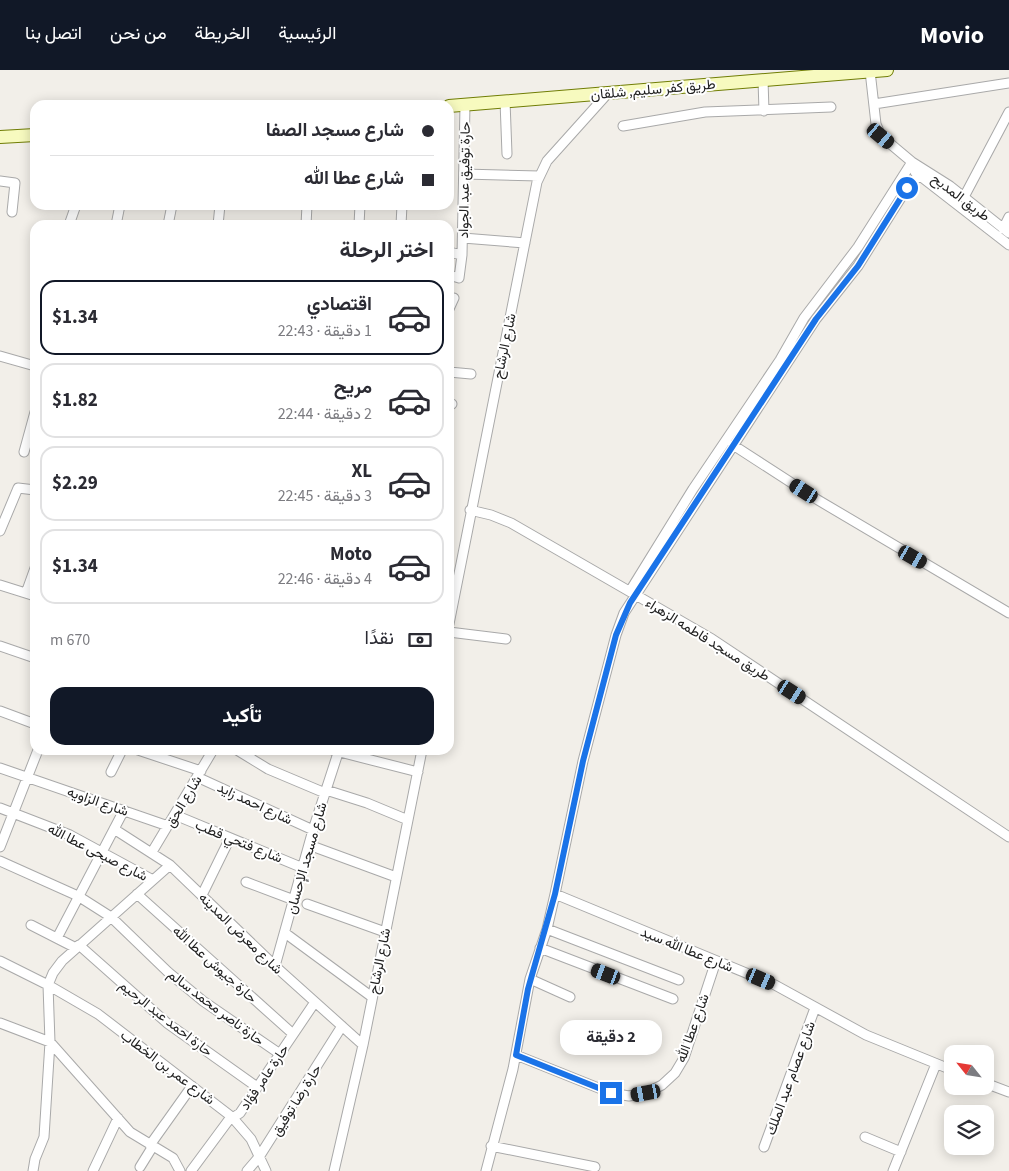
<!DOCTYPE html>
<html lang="ar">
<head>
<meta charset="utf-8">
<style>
  body { margin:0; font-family:"Source Sans 3",Vazirmatn,sans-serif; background:#f7f7f7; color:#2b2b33; direction:rtl; height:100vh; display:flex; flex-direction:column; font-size:19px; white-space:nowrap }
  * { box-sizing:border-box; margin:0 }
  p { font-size:16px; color:#7c7c81 }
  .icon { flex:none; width:28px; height:28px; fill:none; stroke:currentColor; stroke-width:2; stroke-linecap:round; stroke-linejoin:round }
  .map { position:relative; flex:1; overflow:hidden; direction:ltr }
  .drawer { position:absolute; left:30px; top:150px; width:424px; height:535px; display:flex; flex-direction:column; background:#fff; border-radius:15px; box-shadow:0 2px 12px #0003; direction:rtl }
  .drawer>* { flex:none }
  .top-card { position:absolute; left:30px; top:30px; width:424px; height:110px; border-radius:15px; box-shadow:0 2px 12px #0003; direction:rtl; display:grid; align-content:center; height:110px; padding:0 20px; background:#fff }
  .needle { width:32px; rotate:300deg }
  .buttons { position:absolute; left:944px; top:975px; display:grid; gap:10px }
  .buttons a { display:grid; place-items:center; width:50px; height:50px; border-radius:10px; background:#fff; box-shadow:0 2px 12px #0003; font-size:25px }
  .end { position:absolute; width:22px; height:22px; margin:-11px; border:6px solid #1a73e8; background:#fff; box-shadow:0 0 0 2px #fff }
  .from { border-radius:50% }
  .bubble { position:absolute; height:35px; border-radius:15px; background:#fff; box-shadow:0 2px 12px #0003; font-size:16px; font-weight:700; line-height:35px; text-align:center; direction:rtl }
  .car { position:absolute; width:15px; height:30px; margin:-15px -8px; border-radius:6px; box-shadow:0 0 4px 1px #0007; background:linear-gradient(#222 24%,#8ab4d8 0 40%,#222 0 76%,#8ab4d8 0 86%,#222 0) }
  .top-card b { display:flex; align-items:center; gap:18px; height:48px; font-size:19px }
  .top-card b+b { border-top:1px solid #e1e1e2 }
  .top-card i { width:12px; height:12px; background:#2b2b33 }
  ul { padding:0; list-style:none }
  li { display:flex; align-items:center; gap:15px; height:75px; margin:0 10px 8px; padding:0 10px; border:2px solid #e1e1e2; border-radius:15px }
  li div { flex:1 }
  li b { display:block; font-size:19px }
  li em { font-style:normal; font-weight:700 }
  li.active { border-color:#111827 }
  li>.icon { width:45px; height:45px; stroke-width:1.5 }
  h2 { padding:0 20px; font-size:22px; line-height:60px }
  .pay { display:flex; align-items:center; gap:12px; height:55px; padding:0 20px; font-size:19px }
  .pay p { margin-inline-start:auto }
  .action { display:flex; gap:10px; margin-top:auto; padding:10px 20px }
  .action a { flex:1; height:58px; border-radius:15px; background:#111827; color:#fff; font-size:20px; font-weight:700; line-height:58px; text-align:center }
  header { display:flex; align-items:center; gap:30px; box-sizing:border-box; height:70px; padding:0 25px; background:#111827; color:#fff }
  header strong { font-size:24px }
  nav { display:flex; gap:28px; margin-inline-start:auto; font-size:18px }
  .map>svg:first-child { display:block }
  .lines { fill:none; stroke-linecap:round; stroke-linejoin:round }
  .street-casing { stroke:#a9a9a9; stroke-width:11 }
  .secondary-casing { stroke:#707d05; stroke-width:14 }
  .street { stroke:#fff; stroke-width:9 }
  .secondary { stroke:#f7fabf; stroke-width:12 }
  .route { stroke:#1a73e8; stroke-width:6 }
  .labels { text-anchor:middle; stroke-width:4; stroke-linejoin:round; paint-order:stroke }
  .street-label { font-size:14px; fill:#222; stroke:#fff }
</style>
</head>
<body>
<header>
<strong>Movio</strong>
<nav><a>الرئيسية</a><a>الخريطة</a><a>من نحن</a><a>اتصل بنا</a></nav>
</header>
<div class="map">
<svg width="1009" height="1101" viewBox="0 0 1009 1101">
  <rect width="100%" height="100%" fill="#f2efe9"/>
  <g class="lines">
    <defs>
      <path id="street" d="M870,1L876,54L881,66L912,92L950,116L1009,163
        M763,10L764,41
        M505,31L507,84
        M874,34L1009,13
        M623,56L705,42L831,37
        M915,102L1009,175
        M464,104L539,106
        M0,111L15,113L12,142
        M964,127L1009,42
        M69,155L76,135
        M116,155L120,135
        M168,155L172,135
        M218,155L220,135
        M306,155L307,135
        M359,155L360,135
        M401,155L402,135
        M1003,159L1009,147
        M463,168L525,173
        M449,182L462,185
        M449,205L459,208L462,185L465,35
        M449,239L454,228
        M0,286L35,296
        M449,302L471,304
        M449,334H452
        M733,375L818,430L1009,543
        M24,382L35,342
        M470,440L491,445L511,453L712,569L1009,767
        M0,461L18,418L35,420
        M0,515L35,526
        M630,521L693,419L780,290L804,248L858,177L912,92
        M26,523L35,498
        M449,554L537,112L547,91L609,22
        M449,562L506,569
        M0,576L35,588
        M0,641L35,654
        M138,680L201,701
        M237,680L268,699L325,723
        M332,680L418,702
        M0,698L168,756
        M111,702L122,680
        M197,707L313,760
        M326,720L367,733L408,750
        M0,738L70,765L153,810
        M175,745L303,798
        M114,759L170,795L275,896L363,975
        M309,775L396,807
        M0,777L38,680
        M152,782L213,680
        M0,791L78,826L111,847L168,902L203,931L280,984
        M246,812L294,830
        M137,824L293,964
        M555,824L775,915L866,965L952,1000
        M202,825L230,768
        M307,834L385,862
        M31,855L76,878
        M547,859L679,910
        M285,863L372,927
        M57,868L124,740
        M79,875L167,953L257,1017
        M540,878L673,929
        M0,891L48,915L98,944L232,1047L251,1069L266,1101
        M275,896L313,760L339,680
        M530,909L570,927
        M0,953L50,972L130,1062L173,1088L180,1101
        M516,985L611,1023L629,1026L646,1023L662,1015L675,1003L684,988L716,891
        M985,1013L1009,1022
        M865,1067L901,1082
        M150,1075L192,1016
        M491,1076L595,1097
        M764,1077L815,938
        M140,1097L153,1076
        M33,1101L35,1089L44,1067L50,972L48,915L53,903L62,891L170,795
        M93,1101L118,1048
        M191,1101L228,1051L240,1043L315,932
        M247,1101L259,1087L342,956
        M334,1101L363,975L422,680
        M486,1101L513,999L530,909L547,859L555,824L583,691L616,565L624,543L816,249L858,196L907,118L918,106
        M893,1101L936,994"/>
      <path id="secondary" d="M449,36L887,0
        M0,67L35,65"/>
    </defs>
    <use href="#street" class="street-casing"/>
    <use href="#secondary" class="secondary-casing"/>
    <use href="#street" class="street"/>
    <use href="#secondary" class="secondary"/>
  </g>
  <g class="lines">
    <path class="route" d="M611,1023L516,985L528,919L555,824L583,691L616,565L630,533L816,249L858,196L907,118"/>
  </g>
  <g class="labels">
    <g class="street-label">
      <text transform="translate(653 19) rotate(-5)" y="5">طريق كفر سليم, شلقان</text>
      <text transform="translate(464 110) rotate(-89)" y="5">حارة توفيق عبد الجواد</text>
      <text transform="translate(961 127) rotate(37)" y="5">طريق المدبح</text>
      <text transform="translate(504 276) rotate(-78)" y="5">شارع الرشاح</text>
      <text transform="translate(708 569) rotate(32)" y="5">طريق مسجد فاطمه الزهراء</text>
      <text transform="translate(98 731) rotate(19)" y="5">شارع الزاويه</text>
      <text transform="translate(183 731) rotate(-59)" y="5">شارع الحق</text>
      <text transform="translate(255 733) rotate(25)" y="5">شارع احمد زايد</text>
      <text transform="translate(239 771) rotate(22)" y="5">شارع فتحي قطب</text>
      <text transform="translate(98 782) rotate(27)" y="5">شارع صبحى عطا الله</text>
      <text transform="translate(306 788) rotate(-74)" y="5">شارع مسجد الإحسان</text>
      <text transform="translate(241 863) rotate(44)" y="5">شارع معرض المدينه</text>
      <text transform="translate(687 879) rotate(22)" y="5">شارع عطا الله سيد</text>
      <text transform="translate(379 891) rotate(-79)" y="5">شارع الرشاح</text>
      <text transform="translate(215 894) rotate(42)" y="5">حارة جيوش عطا الله</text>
      <text transform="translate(216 937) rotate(37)" y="5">حارة ناصر محمد سالم</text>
      <text transform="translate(166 948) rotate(38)" y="5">حارة احمد عبد الرحيم</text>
      <text transform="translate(692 958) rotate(-70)" y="5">شارع عطا الله</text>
      <text transform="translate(168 997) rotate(37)" y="5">شارع عمر بن الخطاب</text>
      <text transform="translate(264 1007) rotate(-56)" y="5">حارة عامر فؤاد</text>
      <text transform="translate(790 1008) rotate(-70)" y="5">شارع عصام عبد الملك</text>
      <text transform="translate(296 1030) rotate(-58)" y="5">حارة رضا توفيق</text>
    </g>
  </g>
</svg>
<div class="buttons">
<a><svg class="needle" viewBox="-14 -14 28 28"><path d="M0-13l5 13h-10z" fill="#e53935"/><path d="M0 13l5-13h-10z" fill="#7c7c81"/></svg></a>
<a><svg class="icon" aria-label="layers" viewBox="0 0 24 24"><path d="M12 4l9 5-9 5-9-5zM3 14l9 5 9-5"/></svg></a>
</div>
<i class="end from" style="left:907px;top:118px"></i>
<i class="end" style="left:611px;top:1023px"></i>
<div class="bubble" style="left:560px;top:950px;width:102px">2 دقيقة</div>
<i class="car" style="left:881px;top:66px;rotate:130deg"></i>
<i class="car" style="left:804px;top:421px;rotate:303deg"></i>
<i class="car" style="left:913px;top:487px;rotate:120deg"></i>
<i class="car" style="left:792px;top:622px;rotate:123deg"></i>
<i class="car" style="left:606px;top:904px;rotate:291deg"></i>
<i class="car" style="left:761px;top:909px;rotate:113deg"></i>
<i class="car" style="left:646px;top:1023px;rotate:260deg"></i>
<div class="top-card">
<b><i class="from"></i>شارع مسجد الصفا</b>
<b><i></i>شارع عطا الله</b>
</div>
<section class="drawer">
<h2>اختر الرحلة</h2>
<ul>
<li class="active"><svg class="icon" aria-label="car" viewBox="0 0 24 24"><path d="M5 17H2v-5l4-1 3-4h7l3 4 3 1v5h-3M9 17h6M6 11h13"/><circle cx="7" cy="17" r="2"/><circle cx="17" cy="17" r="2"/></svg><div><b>اقتصادي</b><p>1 دقيقة · 22:43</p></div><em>$1.34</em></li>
<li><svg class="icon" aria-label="car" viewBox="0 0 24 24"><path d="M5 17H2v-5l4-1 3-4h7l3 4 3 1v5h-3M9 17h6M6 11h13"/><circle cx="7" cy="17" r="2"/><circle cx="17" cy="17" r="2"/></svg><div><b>مريح</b><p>2 دقيقة · 22:44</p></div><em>$1.82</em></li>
<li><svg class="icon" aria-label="car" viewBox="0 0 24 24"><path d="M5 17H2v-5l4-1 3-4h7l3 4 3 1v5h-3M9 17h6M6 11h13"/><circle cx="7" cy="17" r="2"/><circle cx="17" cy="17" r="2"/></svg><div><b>XL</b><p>3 دقيقة · 22:45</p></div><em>$2.29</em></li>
<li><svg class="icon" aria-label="car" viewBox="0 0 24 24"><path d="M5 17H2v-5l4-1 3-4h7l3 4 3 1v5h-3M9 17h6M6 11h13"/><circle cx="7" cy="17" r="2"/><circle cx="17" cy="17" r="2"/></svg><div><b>Moto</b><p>4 دقيقة · 22:46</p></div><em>$1.34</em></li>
</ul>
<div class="pay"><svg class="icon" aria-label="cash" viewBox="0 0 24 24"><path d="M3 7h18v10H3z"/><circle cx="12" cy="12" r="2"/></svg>نقدًا<p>670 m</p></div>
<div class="action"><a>تأكيد</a></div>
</section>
</div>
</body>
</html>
